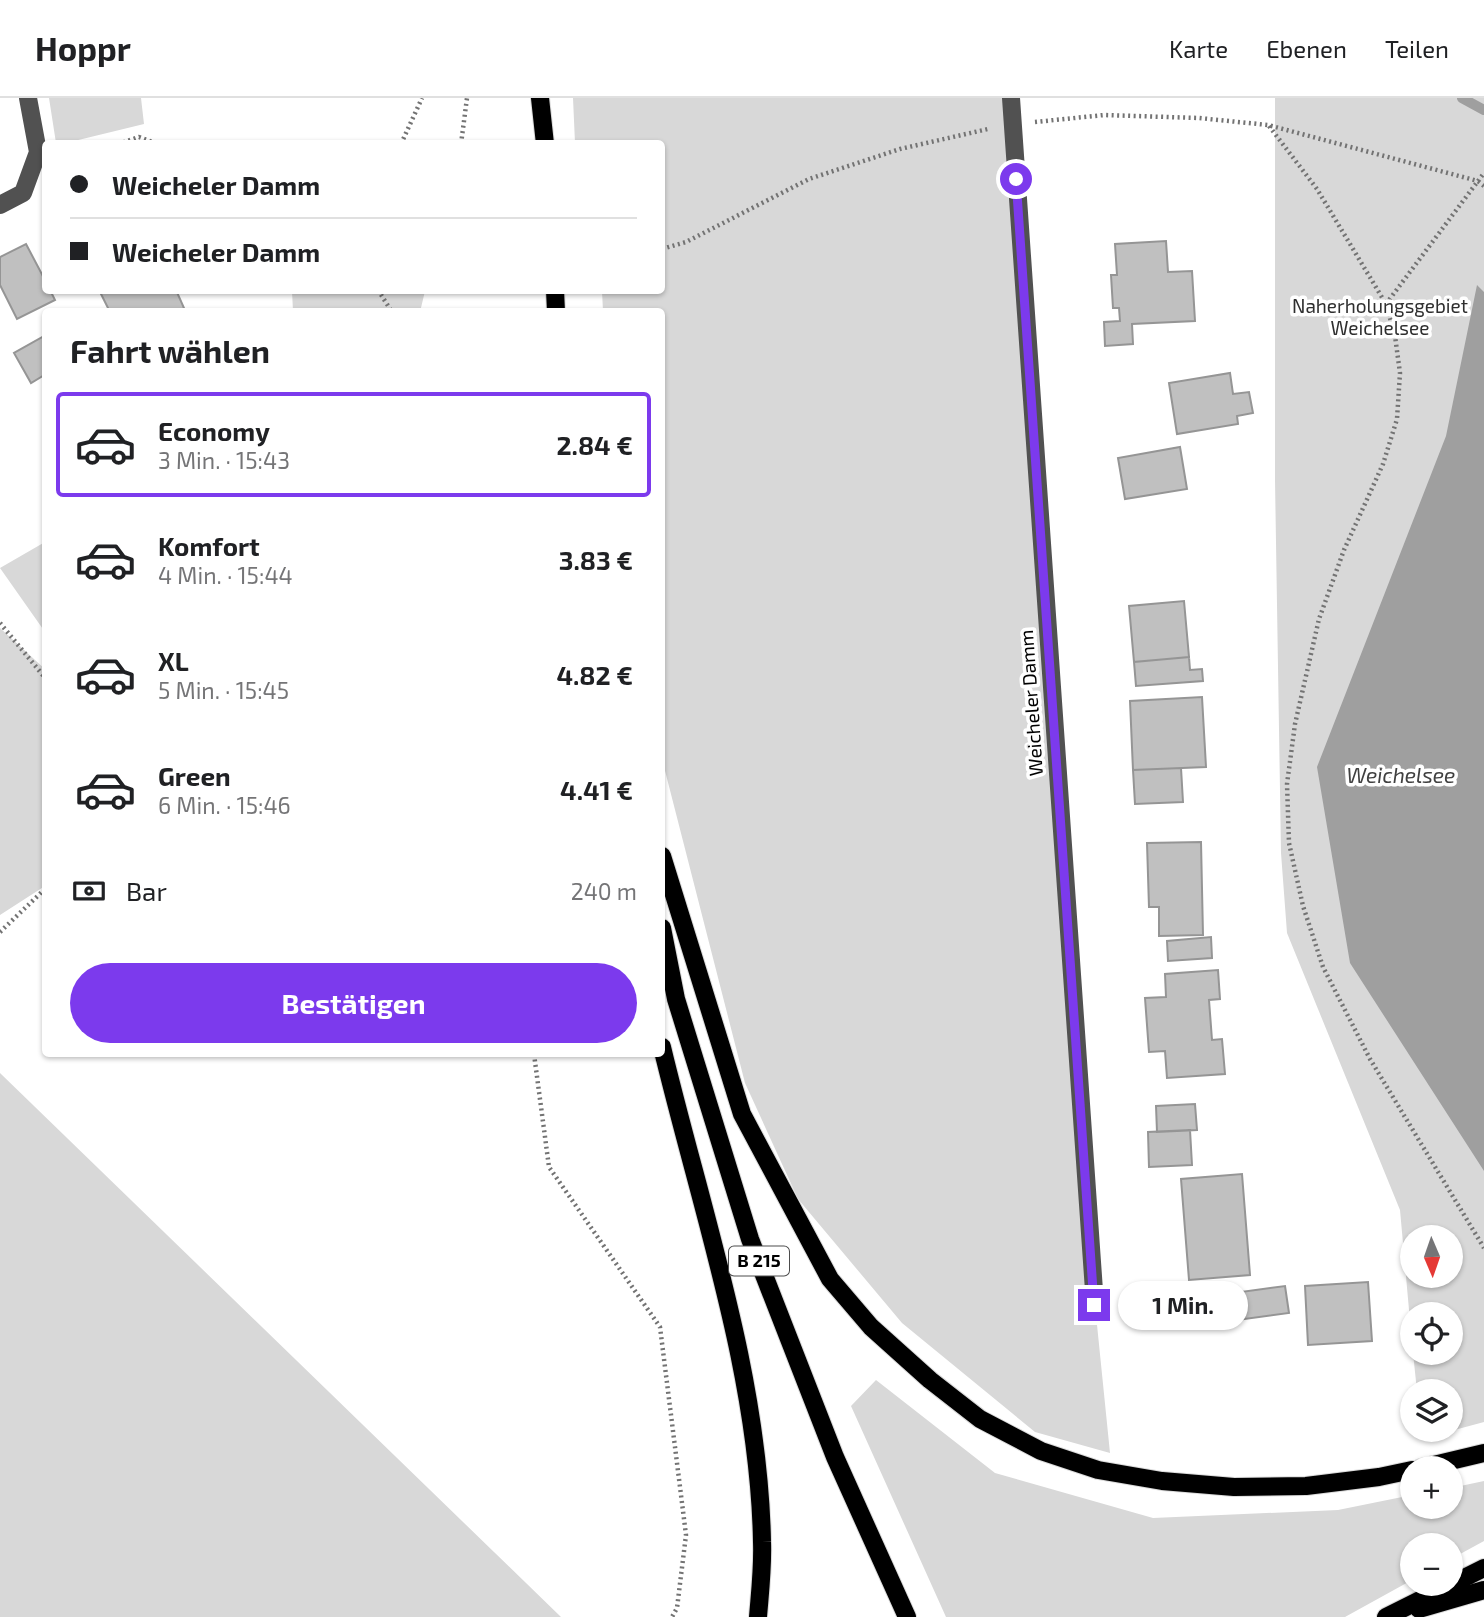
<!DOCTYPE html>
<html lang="de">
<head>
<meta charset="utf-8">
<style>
  body { margin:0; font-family:"Exo 2",sans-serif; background:#f6f6f6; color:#202124; height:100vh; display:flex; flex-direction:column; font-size:26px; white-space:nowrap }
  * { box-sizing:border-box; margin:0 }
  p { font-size:23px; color:#757577 }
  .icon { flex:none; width:38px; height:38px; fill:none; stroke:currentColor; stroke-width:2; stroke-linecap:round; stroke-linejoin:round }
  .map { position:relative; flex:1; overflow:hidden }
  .side { position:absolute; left:42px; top:210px; width:623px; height:749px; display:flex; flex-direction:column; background:#fff; border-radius:7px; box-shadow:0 2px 5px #0004 }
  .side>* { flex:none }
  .guide { position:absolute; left:42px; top:42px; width:623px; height:154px; border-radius:7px; box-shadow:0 2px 5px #0004; display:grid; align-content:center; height:154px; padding:0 28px; background:#fff }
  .needle { width:46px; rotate:178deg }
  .fabs { position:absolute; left:1400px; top:1127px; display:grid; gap:14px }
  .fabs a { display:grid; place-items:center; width:63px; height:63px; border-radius:50%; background:#fff; box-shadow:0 2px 5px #0004; font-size:35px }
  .end { position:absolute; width:32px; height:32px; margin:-16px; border:9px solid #7c3aed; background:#fff; box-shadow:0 0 0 4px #fff }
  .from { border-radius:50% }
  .bubble { position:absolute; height:49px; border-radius:24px; background:#fff; box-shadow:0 2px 5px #0004; font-size:23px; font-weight:700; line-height:49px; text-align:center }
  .guide b { display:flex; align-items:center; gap:24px; height:66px; font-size:26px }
  .guide b+b { border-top:2px solid #e0e0e0 }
  .guide i { width:18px; height:18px; background:#202124 }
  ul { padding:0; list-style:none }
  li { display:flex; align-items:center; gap:21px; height:105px; margin:0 14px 10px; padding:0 14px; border:4px solid transparent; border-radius:7px }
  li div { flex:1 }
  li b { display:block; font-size:26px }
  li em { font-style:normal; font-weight:700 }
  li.selected { border-color:#7c3aed }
  li>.icon { width:63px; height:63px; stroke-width:1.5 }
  h2 { padding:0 28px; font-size:32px; line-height:84px }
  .pay { display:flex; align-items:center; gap:18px; height:77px; padding:0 28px; font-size:26px }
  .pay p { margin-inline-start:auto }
  .action { display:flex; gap:14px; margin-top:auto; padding:14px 28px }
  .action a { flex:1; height:80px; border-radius:42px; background:#7c3aed; color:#fff; font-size:28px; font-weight:700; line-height:80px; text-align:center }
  header { display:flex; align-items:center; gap:42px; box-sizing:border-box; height:98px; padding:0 35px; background:#fff; border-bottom:2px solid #e0e0e0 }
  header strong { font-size:33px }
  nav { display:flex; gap:38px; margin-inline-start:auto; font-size:24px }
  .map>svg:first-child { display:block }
  .green { fill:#d8d8d8; fill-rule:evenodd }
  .water { fill:#9f9f9f }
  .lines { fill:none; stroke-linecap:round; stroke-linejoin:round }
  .stream { stroke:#9f9f9f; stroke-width:10 }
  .building { fill:#c0c0c0; stroke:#959595; stroke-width:2 }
  .major-casing { stroke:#dbdbdb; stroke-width:20 }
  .path { stroke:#737373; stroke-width:4.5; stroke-dasharray:2 3.5; stroke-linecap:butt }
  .minor { stroke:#515151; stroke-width:18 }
  .major { stroke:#000; stroke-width:18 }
  .route { stroke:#7c3aed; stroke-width:9 }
  .labels { text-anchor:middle; stroke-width:7; stroke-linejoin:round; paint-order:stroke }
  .shield { fill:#fff; stroke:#4c4c4c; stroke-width:2 }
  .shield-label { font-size:18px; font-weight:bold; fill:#000 }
  .park-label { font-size:19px; fill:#2f2f2f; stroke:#fff }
  .street-label { font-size:19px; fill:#000; stroke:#fff }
  .water-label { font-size:21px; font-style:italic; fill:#404040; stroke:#fff }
</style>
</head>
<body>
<header>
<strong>Hoppr</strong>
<nav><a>Karte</a><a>Ebenen</a><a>Teilen</a></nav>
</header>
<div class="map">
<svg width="1484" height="1519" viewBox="0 0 1484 1519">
  <rect width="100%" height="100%" fill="#fff"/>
  <path class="green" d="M49,0H141L144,26L66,45H56Z
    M573,0H1011L1095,1207L1110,1355L1035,1334L902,1225L798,1101L745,985L662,661V214L603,213L602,193L662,192V46L575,45Z
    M1275,0H1484V1324L1421,1341L1420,1332H1451V1293H1417L1413,1255H1451V1216H1412V1245L1400,1112L1287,835L1281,755L1275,382ZM1412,1139H1451V1178H1412Z
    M292,193V192L425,193L420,214L293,213Z
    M45,444V534L0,470Z
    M0,530L46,572L45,788L0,817Z
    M0,975L561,1519H0Z
    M876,1282L995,1375L1153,1420L1338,1412L1412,1397V1409H1451V1390L1484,1383V1443L1451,1461V1447H1412V1482L1345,1519H946L851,1308Z"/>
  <path class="water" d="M1477,187L1484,194V1073L1350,865L1317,669L1446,338Z"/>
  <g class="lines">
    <path class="stream" d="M1462,0L1484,12"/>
  </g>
  <path class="building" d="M1166,143L1168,174L1192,173L1195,223L1132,226L1133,246L1105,248L1104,224L1120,223L1119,210H1113L1111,177H1117L1115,146Z
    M26,146L46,184V192H50L55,202L17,221L0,187V159Z
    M99,192H176L184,210L177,214H110Z
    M46,237V276L31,285L14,255Z
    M1230,275L1233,296L1249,294L1253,315L1237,318L1238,326L1177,336L1169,285Z
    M1180,349L1187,391L1125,401L1118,360Z
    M1184,503L1189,559L1134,564L1129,508Z
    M1189,559L1190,572L1202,571L1203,583L1136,588L1134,564Z
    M1202,599L1206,669L1133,672L1130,603Z
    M1181,670L1183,704L1135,706L1133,672Z
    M1201,744L1203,837L1159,838V809H1149L1147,745Z
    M1211,839L1212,860L1168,863L1167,843Z
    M1218,872L1220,901L1209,902L1212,942L1222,941L1225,976L1167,980L1165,953L1149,954L1145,900L1166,899L1165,876Z
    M1195,1006L1197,1032L1157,1034L1156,1008Z
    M1190,1032L1192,1067L1149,1069L1148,1034Z
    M1242,1076L1250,1177L1189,1182L1181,1081Z
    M1368,1184L1372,1243L1308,1247L1305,1188Z
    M1285,1188L1289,1215L1179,1230L1175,1203Z"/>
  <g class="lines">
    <defs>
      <path id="major" d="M540,0L545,46
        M555,192L556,214
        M662,758L742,1016L830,1181L871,1229L930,1282L980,1321L1041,1353L1098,1372L1162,1383L1234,1389L1306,1388L1379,1379L1412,1372
        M662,830L676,901L750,1141L835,1359L907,1519
        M662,949C701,1112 759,1276 762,1444C763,1469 760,1494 758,1519
        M1421,1370L1484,1355
        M1419,1511L1484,1492
        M1386,1519L1484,1470"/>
    </defs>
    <use href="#major" class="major-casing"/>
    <path class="path" d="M1035,24L1104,17L1199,20L1268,27L1478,83L1484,75
      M1269,28L1317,91L1386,206
      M118,46L139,39L158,46
      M401,46L422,0
      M461,46L467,0
      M1484,88L1478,83L1386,206L1395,238L1400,275L1397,321L1383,366L1344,452L1319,521L1295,626L1287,686L1289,745L1303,808L1323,869L1370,961L1484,1150
      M662,151L686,144L809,81L900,51L988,31
      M378,192L392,214
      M0,525L46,581
      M0,834L46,790
      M534,956L549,1069L660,1229L686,1437L677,1510L672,1519"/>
    <path class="minor" d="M1011,0L1095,1207
      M0,107L23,95L38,54L28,0"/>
    <use href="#major" class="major"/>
  </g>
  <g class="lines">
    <path class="route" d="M1016,81L1094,1207"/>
  </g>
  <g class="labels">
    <rect class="shield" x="729" y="1148.5" width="60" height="29" rx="5"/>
    <g class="shield-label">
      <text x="759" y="1169">B 215</text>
    </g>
    <g class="park-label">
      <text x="1380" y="215">Naherholungsgebiet<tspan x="1380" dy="22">Weichelsee</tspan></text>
    </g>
    <g class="street-label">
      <text transform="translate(1031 605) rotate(-94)" y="7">Weicheler Damm</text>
    </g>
    <g class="water-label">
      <text x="1401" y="685">Weichelsee</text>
    </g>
  </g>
</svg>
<div class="fabs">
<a><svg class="needle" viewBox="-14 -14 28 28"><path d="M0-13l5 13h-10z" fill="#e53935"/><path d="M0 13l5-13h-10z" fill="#757577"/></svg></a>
<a><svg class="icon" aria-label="locate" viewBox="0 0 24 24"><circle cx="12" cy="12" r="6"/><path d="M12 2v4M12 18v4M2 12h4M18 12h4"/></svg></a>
<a><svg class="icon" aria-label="layers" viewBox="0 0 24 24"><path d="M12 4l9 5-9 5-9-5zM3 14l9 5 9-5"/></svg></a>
<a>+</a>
<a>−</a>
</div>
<i class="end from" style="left:1016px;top:81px"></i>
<i class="end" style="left:1094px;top:1207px"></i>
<div class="bubble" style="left:1118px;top:1183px;width:130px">1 Min.</div>
<div class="guide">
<b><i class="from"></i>Weicheler Damm</b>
<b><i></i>Weicheler Damm</b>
</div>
<section class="side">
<h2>Fahrt wählen</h2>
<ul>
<li class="selected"><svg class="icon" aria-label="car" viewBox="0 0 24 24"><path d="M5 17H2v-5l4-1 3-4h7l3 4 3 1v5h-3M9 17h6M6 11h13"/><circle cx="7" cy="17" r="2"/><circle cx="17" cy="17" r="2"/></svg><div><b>Economy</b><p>3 Min. · 15:43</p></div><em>2.84 €</em></li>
<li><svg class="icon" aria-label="car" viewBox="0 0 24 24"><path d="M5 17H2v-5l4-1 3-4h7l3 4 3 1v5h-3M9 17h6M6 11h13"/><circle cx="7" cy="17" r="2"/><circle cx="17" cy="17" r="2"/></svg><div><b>Komfort</b><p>4 Min. · 15:44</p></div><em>3.83 €</em></li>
<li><svg class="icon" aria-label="car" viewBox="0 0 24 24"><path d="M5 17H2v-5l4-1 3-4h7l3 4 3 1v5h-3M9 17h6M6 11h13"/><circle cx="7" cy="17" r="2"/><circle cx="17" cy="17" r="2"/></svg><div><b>XL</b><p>5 Min. · 15:45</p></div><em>4.82 €</em></li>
<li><svg class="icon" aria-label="car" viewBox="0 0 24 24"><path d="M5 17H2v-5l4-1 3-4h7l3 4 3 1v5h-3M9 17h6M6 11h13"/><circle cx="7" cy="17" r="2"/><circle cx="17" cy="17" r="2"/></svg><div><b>Green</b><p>6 Min. · 15:46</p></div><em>4.41 €</em></li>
</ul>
<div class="pay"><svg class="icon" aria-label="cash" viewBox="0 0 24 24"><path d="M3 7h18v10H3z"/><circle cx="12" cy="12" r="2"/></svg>Bar<p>240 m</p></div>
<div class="action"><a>Bestätigen</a></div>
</section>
</div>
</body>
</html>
